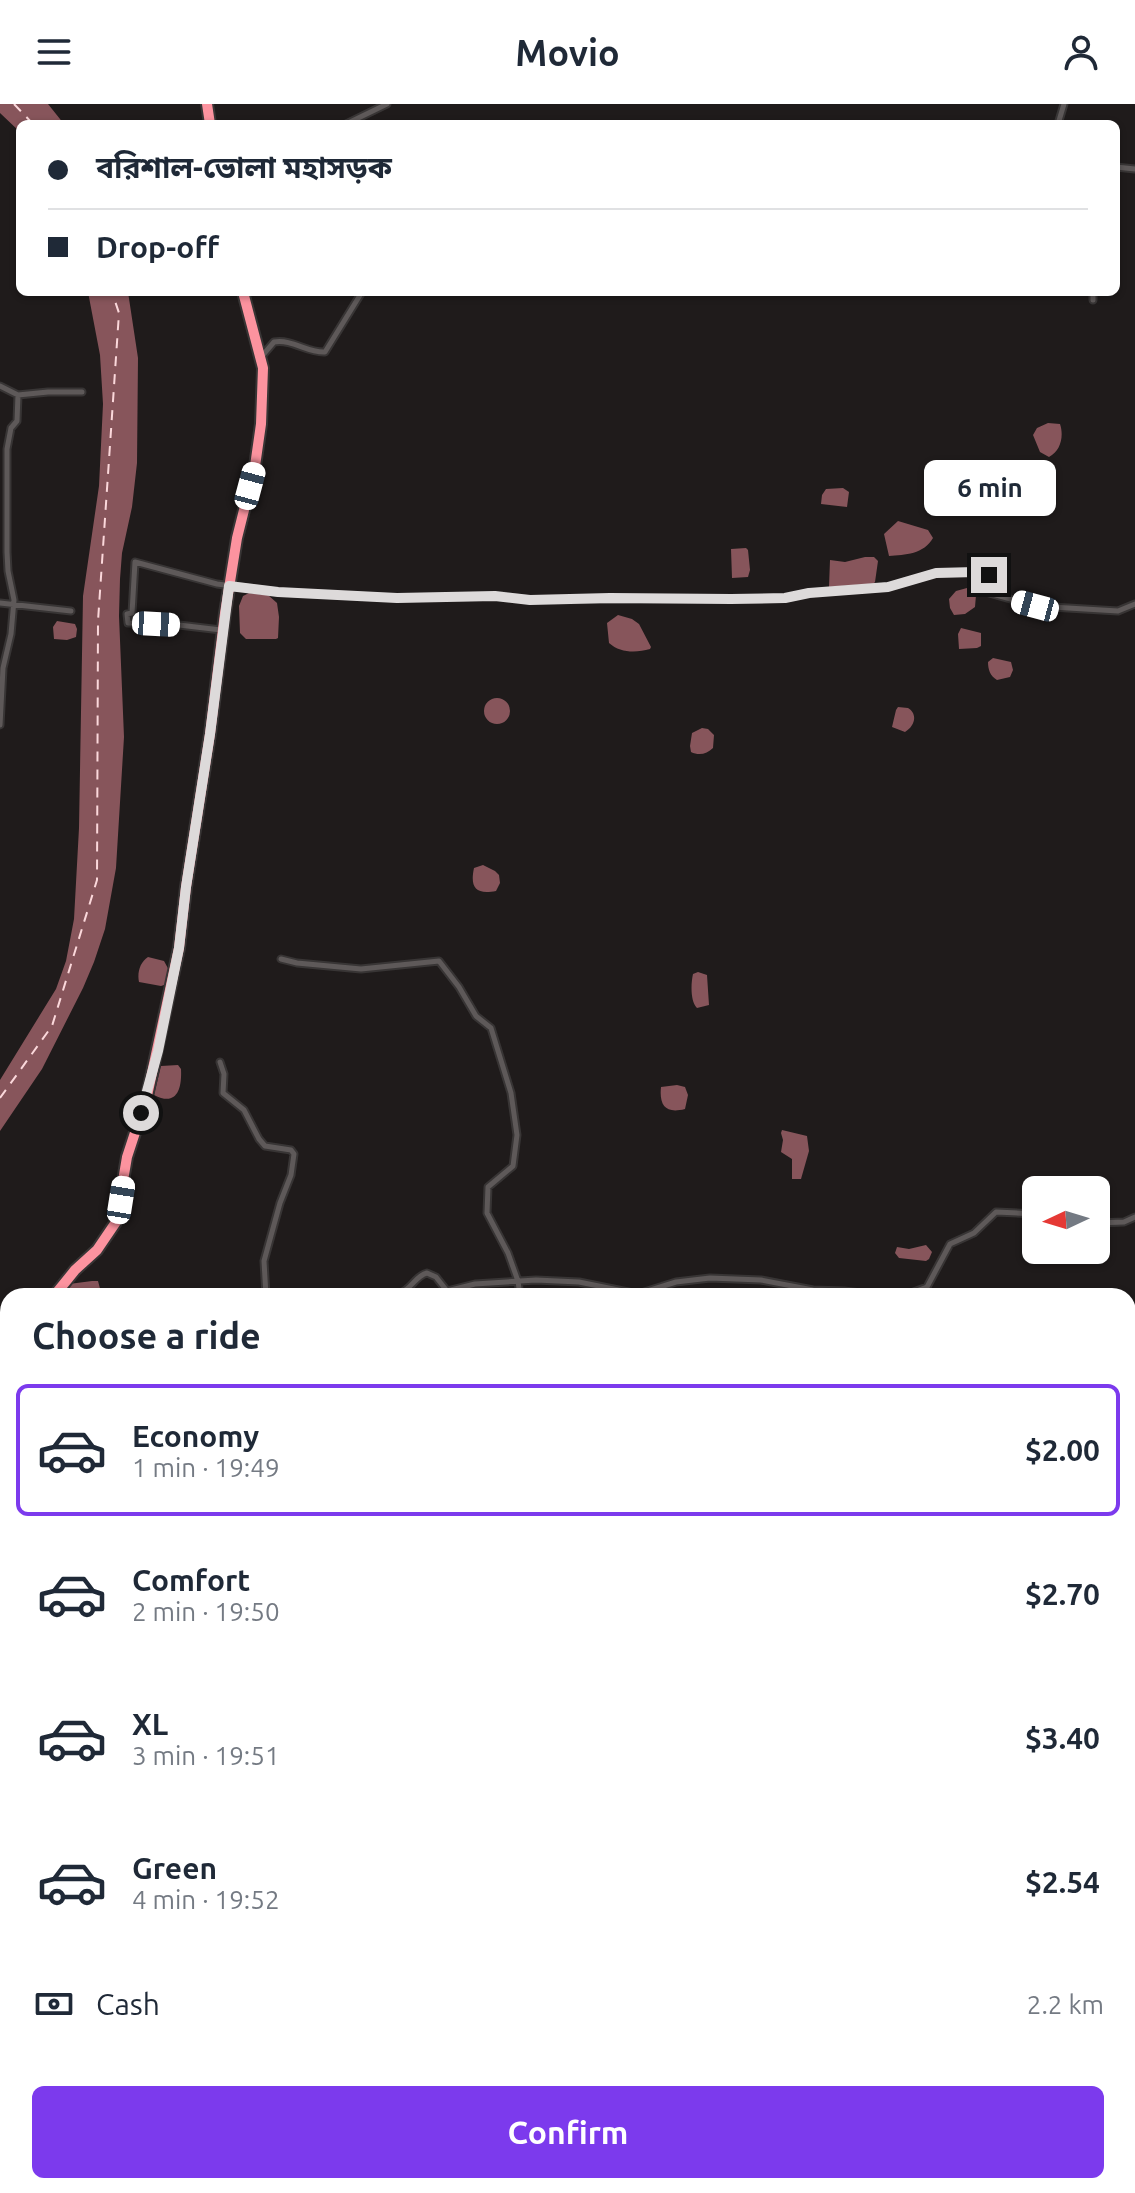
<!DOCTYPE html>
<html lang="en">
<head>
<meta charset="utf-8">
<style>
  body { margin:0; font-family:Ubuntu,"Noto Sans Bengali",sans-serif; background:#f2f2f3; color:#1f2937; height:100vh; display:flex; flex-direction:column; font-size:30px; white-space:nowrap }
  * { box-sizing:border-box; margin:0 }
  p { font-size:26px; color:#747a83 }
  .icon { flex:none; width:44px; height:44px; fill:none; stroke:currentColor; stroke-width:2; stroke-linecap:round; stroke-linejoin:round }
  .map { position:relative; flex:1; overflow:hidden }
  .panel { position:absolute; left:0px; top:1184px; width:1136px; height:906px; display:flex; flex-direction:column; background:#fff; border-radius:24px 24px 0 0; box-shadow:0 2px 6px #0004 }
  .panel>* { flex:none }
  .hud { position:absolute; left:16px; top:16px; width:1104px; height:176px; border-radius:12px; box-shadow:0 2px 6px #0004; display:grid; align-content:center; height:176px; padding:0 32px; background:#fff }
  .needle { width:52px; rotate:266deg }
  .buttons { position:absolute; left:1022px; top:1072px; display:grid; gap:16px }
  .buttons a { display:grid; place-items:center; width:88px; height:88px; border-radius:12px; background:#fff; box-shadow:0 2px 6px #0004; font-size:40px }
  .end { position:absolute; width:36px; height:36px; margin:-18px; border:10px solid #dddada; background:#111; box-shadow:0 0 0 4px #111 }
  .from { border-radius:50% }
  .bubble { position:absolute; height:56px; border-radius:12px; background:#fff; box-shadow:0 2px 6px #0004; font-size:26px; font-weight:700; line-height:56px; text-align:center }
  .car { position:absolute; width:24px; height:48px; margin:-24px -12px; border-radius:10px; box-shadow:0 0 6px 2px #0007; background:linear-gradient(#fff 24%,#345 0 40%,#fff 0 76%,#345 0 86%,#fff 0) }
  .hud b { display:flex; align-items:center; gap:28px; height:76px; font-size:30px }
  .hud b+b { border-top:2px solid #e0e1e3 }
  .hud i { width:20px; height:20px; background:#1f2937 }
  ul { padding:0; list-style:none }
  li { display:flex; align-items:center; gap:24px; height:132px; margin:0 16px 12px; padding:0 16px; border:4px solid transparent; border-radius:12px }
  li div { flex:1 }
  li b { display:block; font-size:30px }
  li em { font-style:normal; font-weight:700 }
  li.selected { border-color:#7c3aed }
  li>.icon { width:72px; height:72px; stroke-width:1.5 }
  h2 { padding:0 32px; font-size:36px; line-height:96px }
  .pay { display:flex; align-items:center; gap:20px; height:88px; padding:0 32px; font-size:30px }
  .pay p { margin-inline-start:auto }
  .cta { display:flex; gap:16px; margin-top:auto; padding:16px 32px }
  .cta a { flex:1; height:92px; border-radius:12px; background:#7c3aed; color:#fff; font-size:32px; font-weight:700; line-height:92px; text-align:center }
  header { display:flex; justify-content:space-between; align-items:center; height:104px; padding:0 32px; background:#fff; font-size:36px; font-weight:700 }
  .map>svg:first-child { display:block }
  .water { fill:#87555b }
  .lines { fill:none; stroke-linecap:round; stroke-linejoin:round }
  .ferry { stroke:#fbd8db; stroke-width:2; stroke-dasharray:10 8; stroke-linecap:butt }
  .street-casing { stroke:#383535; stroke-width:9 }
  .highway-casing { stroke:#383535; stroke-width:14 }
  .street { stroke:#5e5959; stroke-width:5 }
  .highway { stroke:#fc939f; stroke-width:10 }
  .route { stroke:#dddada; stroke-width:10 }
</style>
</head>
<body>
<header><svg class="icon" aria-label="menu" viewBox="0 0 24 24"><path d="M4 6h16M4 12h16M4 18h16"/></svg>Movio<svg class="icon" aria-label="person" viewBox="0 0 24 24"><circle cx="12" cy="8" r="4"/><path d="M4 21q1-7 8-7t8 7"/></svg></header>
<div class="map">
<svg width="1135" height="2089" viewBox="0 0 1135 2089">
  <rect width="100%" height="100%" fill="#1f1b1b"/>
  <path class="water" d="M0,0H48L64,20H20V28L0,9Z
    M88,188H128L138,254L137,359L132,403L122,449L120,475L119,512L124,633L116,764L105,825L94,858L83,884L42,965L0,1027V976L56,885L66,857L74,815L79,724L83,492L99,382L103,300L100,251Z
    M1048,319L1060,320C1064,332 1061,347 1049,353L1040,348L1033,331L1037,324Z
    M843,384L849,388L847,403L821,400L822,391L826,385Z
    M898,417L928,426L933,434C924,450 905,451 889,452L884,430Z
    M746,444L748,446L750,466L748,473L732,474L731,445Z
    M865,453H874L878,457L875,478L871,483L855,482L832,485L829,483L830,456L845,458Z
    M967,484L972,485L976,491L975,503L965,510L954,511L950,504L949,495L956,487Z
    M249,489L268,491L277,499L279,513L278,534L276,535H246L240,529L239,502L243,492Z
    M618,511L632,515L639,520L651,543L650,545C636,549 620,549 609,539L607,519Z
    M57,517L75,520L77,525L76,533L67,536L54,535L53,523Z
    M961,524L981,529V542L977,544L959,545L958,530Z
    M993,554L1011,558L1013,566L1010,573L997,576C990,572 988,565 988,558Z
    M484 607a13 13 0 1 1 26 0a13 13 0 1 1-26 0Z
    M898,603L908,604C918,610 915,622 905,628L892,623L896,606Z
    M702,624L708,625L714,631L713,644C707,650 699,652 691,648L690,642L692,629Z
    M483,761L495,767L499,771L500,779L496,787C475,791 470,783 474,764Z
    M148,853L164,857L170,868L167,880L161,882L139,878C137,869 140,858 148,853Z
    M698,868L707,871L709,901L697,904C690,897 691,879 693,870Z
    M178,961L181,965C182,985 177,1003 154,991L161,962Z
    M677,981L685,983L688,991L685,1005C666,1010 659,1002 661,983Z
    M782,1026L807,1032L809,1047L801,1075H792V1055L781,1048L783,1036L781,1029Z
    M926,1141L932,1148L929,1155L926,1157L899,1154L895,1149L897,1143L909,1145Z
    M92,1177H98L102,1192H69V1180Z"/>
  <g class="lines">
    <path class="ferry" d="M14,0L33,20
      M0,994L52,922L97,776L98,517L119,209L112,188"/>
    <defs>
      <path id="street" d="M346,20L387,0
        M1058,20L1064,0
        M1116,63L1135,65
        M1093,196V188
        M262,252L274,238C293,235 307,249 325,248L362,188
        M0,282L18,291
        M0,499L71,507
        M221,526L179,521L128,519L127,510L132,509L135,458L217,480L278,488L397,494L503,492L530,496L785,494L809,489L888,483L936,469L976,468L989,471V489L1035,502L1118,507L1135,500
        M0,621L3,564L11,530L14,496L8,467L7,448V345L11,324L17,317L18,291L48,288H82
        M281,855L297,859L361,865L439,857L459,883L476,912L491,924L511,989L517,1031L513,1062L488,1083L487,1109L508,1149L518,1177L520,1192
        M220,958L224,970L223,989L244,1006L259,1035L265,1042L291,1046L294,1050L291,1071L280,1099L264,1157L266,1192
        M1096,1119L1124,1118L1135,1113
        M366,1192C376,1191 390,1192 400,1189C412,1185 415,1172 427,1169L436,1173L447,1187L475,1180L536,1176L579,1178L638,1190L676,1178L710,1174L761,1176L813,1186L844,1187L878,1191L903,1192L927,1183L950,1140L974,1129L996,1108L1036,1110
        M663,1192V1182
        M1128,1419L1135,1426
        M1128,1467L1135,1437
        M0,1684L8,1693
        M1128,1884L1135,1885
        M551,2082L564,2089
        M367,2089L369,2082
        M712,2089L714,2082
        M1068,2089V2082"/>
      <path id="highway" d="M207,0L210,20
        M54,1192L75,1166L97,1146L116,1118L127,1053L147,992L179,844L186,783L210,630L225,509L237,434L255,362L261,320L263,264L243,188
        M0,1292L8,1273"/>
    </defs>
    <use href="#street" class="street-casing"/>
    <use href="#highway" class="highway-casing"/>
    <use href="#street" class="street"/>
    <use href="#highway" class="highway"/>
  </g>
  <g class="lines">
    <path class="route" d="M141,1009L158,947L179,844L186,783L210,630L229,482L278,488L397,494L495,492L530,496L610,494L731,495L785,494L809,489L888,483L936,469L976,468L989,471"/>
  </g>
</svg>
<div class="buttons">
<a><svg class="needle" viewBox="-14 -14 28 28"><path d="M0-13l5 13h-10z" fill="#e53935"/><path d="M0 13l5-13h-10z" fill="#747a83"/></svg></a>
</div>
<i class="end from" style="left:141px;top:1009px"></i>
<i class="end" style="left:989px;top:471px"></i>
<div class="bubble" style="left:924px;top:356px;width:132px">6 min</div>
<i class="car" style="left:250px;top:382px;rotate:15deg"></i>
<i class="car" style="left:1035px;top:502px;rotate:285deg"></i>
<i class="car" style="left:156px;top:520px;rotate:93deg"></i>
<i class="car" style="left:121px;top:1096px;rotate:9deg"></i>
<div class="hud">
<b><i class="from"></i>বরিশাল-ভোলা মহাসড়ক</b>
<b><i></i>Drop-off</b>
</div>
<section class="panel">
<h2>Choose a ride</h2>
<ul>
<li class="selected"><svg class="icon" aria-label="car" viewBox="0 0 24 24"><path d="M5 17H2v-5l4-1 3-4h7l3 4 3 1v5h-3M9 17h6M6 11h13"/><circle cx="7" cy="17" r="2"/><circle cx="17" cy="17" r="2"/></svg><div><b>Economy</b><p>1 min · 19:49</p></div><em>$2.00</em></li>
<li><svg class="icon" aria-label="car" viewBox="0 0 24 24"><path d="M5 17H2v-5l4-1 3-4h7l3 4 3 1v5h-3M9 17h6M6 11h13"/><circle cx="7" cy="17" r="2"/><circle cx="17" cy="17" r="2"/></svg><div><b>Comfort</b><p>2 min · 19:50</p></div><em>$2.70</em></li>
<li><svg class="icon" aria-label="car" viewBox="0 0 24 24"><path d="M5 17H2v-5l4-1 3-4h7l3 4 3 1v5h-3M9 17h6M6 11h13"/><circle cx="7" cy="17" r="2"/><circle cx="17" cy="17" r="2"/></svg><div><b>XL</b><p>3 min · 19:51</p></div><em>$3.40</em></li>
<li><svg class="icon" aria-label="car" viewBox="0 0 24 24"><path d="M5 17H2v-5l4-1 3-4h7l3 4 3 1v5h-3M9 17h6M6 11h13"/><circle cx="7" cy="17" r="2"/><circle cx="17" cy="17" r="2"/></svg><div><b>Green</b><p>4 min · 19:52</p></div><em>$2.54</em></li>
</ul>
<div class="pay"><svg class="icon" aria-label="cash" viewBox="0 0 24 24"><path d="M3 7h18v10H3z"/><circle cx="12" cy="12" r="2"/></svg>Cash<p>2.2 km</p></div>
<div class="cta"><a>Confirm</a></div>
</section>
</div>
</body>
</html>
